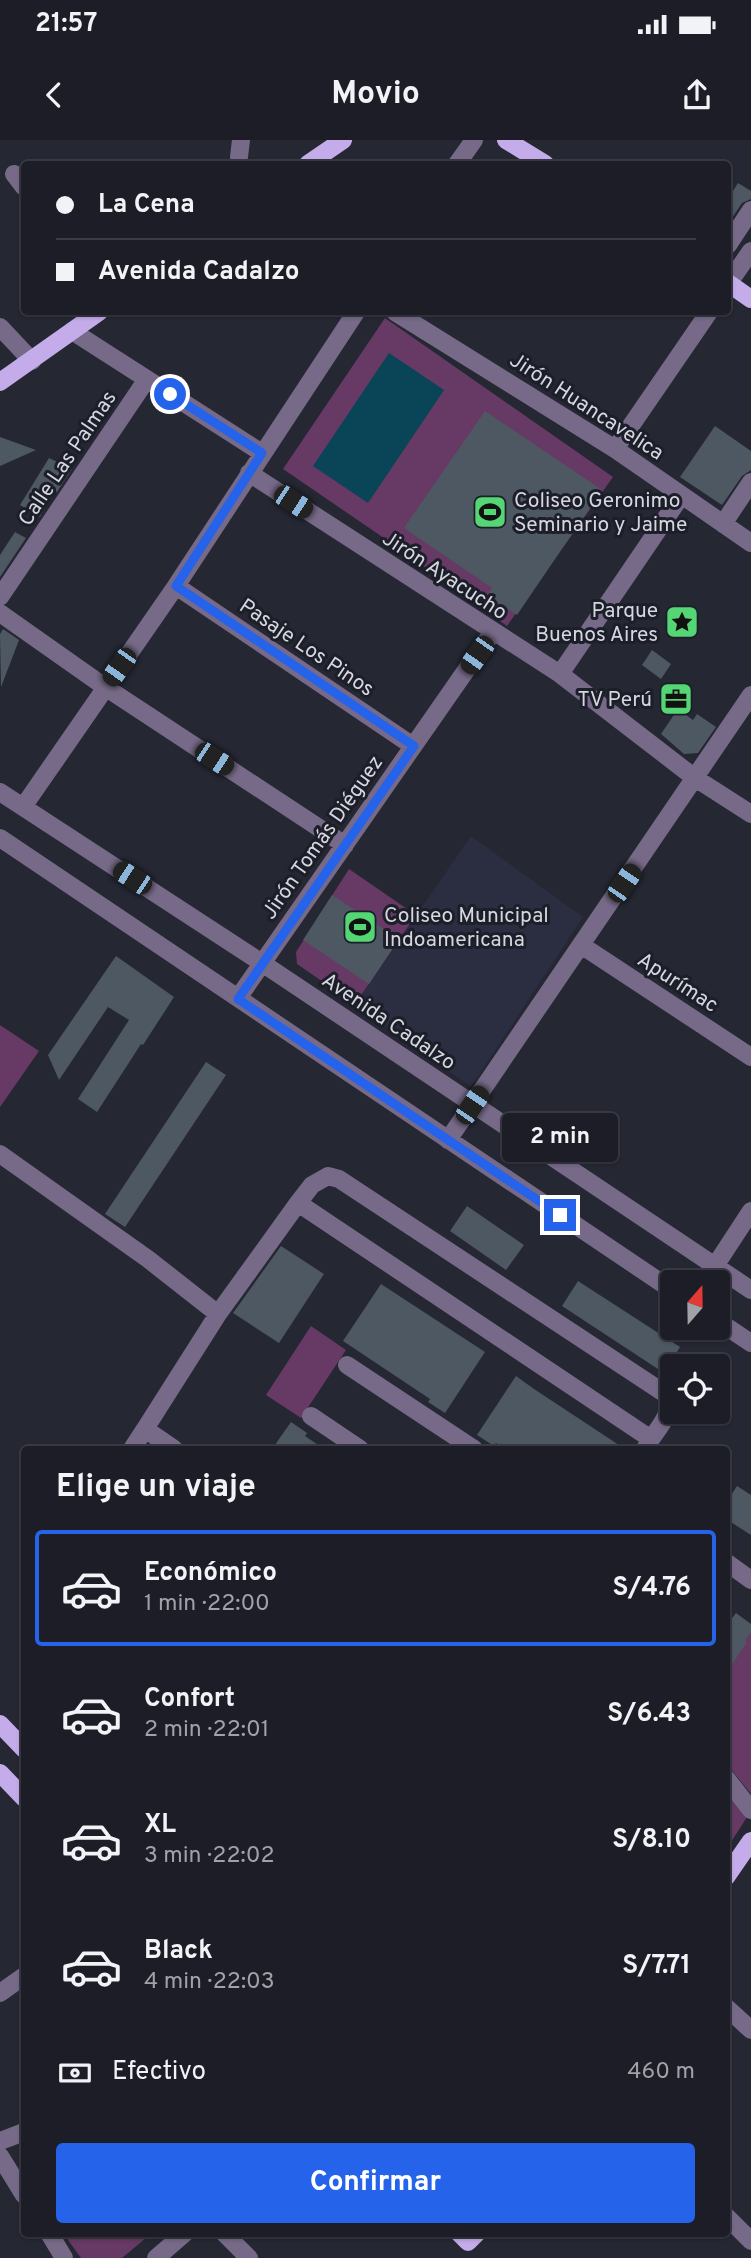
<!DOCTYPE html>
<html lang="es">
<head>
<meta charset="utf-8">
<style>
  body { margin:0; font-family:Overpass,sans-serif; background:#25262e; color:#f1f3f6; height:100vh; display:flex; flex-direction:column; font-size:26px; white-space:nowrap }
  * { box-sizing:border-box; margin:0 }
  p { font-size:23px; color:#a0a2a7 }
  .icon { flex:none; width:38px; height:38px; fill:none; stroke:currentColor; stroke-width:2; stroke-linecap:round; stroke-linejoin:round }
  .map { position:relative; flex:1; overflow:hidden }
  .details { position:absolute; left:21px; top:1306px; width:709px; height:791px; display:flex; flex-direction:column; background:#1c1d26; border-radius:7px; box-shadow:0 2px 5px #0004,0 0 0 2px #3a3b43 }
  .details>* { flex:none }
  .top-card { position:absolute; left:21px; top:21px; width:710px; height:154px; border-radius:7px; box-shadow:0 2px 5px #0004,0 0 0 2px #3a3b43; display:grid; align-content:center; height:154px; padding:0 35px; background:#1c1d26 }
  .needle { width:46px; rotate:20deg }
  .tools { position:absolute; left:660px; top:1130px; display:grid; gap:14px }
  .tools a { display:grid; place-items:center; width:70px; height:70px; border-radius:7px; background:#1c1d26; box-shadow:0 2px 5px #0004,0 0 0 2px #3a3b43; font-size:35px }
  .end { position:absolute; width:32px; height:32px; margin:-16px; border:9px solid #2563eb; background:#fff; box-shadow:0 0 0 4px #fff }
  .from { border-radius:50% }
  .bubble { position:absolute; height:49px; border-radius:7px; background:#1c1d26; box-shadow:0 2px 5px #0004,0 0 0 2px #3a3b43; font-size:23px; font-weight:700; line-height:49px; text-align:center }
  .car { position:absolute; width:21px; height:42px; margin:-21px -10px; border-radius:9px; box-shadow:0 0 5px 2px #0007; background:linear-gradient(#222 24%,#8ab4d8 0 40%,#222 0 76%,#8ab4d8 0 86%,#222 0) }
  .top-card b { display:flex; align-items:center; gap:24px; height:66px; font-size:26px }
  .top-card b+b { border-top:2px solid #3a3b43 }
  .top-card i { width:18px; height:18px; background:#f1f3f6 }
  ul { padding:0; list-style:none }
  li { display:flex; align-items:center; gap:21px; height:116px; margin:0 14px 10px; padding:0 21px; border:4px solid transparent; border-radius:7px }
  li div { flex:1 }
  li b { display:block; font-size:26px }
  li em { font-style:normal; font-weight:700 }
  li.current { border-color:#2563eb }
  li>.icon { width:63px; height:63px; stroke-width:1.5 }
  h2 { padding:0 35px; font-size:32px; line-height:84px }
  .pay { display:flex; align-items:center; gap:18px; height:77px; padding:0 35px; font-size:26px }
  .pay p { margin-inline-start:auto }
  .action { display:flex; gap:14px; margin-top:auto; padding:14px 35px }
  .action a { flex:1; height:80px; border-radius:7px; background:#2563eb; color:#fff; font-size:28px; font-weight:700; line-height:80px; text-align:center }
  .status { display:flex; justify-content:space-between; align-items:center; height:49px; padding:0 35px; background:#1c1d26; direction:ltr }
  .status svg { height:19px; fill:currentColor }
  header { display:flex; justify-content:space-between; align-items:center; height:91px; padding:0 35px; background:#1c1d26; font-size:32px; font-weight:700 }
  .map>svg:first-child { display:block }
  .built { fill:#2b2e40 }
  .green { fill:#673965 }
  .water { fill:#094457 }
  .building { fill:#4e5863 }
  .lines { fill:none; stroke-linecap:round; stroke-linejoin:round }
  .minor { stroke:#766a88; stroke-width:18 }
  .major { stroke:#c4abea; stroke-width:18 }
  .route { stroke:#2563eb; stroke-width:9 }
  .labels { text-anchor:middle; stroke-width:6; stroke-linejoin:round; paint-order:stroke }
  .street-label { font-size:21px; fill:#d5d6de; stroke:#1c1e29 }
  .poi-label { font-size:21px; fill:#d5d6de; stroke:#1c1e29; text-anchor:start }
</style>
</head>
<body>
<div class="status"><b>21:57</b><svg viewBox="0 0 49 12"><path d="M0 12V9h3v3zM5 12V6h3v6zM10 12V3h3v9zM15 12V0h3v12zM26 1h20v11H26zM47 4h2v5h-2z"/></svg></div>
<header><svg class="icon" aria-label="back" viewBox="0 0 24 24"><path d="M15 5l-7 7 7 7"/></svg>Movio<svg class="icon" aria-label="share" viewBox="0 0 24 24"><path d="M12 15V3M7 8l5-5 5 5M5 13v7h14v-7"/></svg></header>
<div class="map">
<svg width="751" height="2118" viewBox="0 0 751 2118">
  <rect width="100%" height="100%" fill="#252733"/>
  <path class="built" d="M471,696L583,777L471,947L355,864Z"/>
  <path class="green" d="M385,178L613,337L507,486L378,394L283,329Z
    M349,729L416,775L355,864L297,824L296,812Z
    M0,885L39,911L0,967Z
    M311,1186L346,1210L301,1278L266,1255Z
    M751,1487V1654L726,1623V1523Z
    M726,1649L747,1677L726,1710Z
    M63,2093H152L122,2118H81Z"/>
  <path class="water" d="M389,213L444,250L368,363L313,326Z"/>
  <path class="building" d="M738,43L751,51V59L742,63L728,84V59Z
    M485,271L602,350L517,475L487,455L492,448L404,388Z
    M715,286L751,311V330L742,336L722,365L680,337Z
    M0,297L36,310L0,326Z
    M49,318L72,329L57,352L55,351L40,377L20,365Z
    M15,392L26,398L0,437V415Z
    M3,489L19,500L1,547L0,494Z
    M652,510L671,524L661,539L642,525Z
    M678,569L693,580L697,574L716,587L698,613L684,614L661,594Z
    M332,755L399,799L369,844L303,800Z
    M116,816L174,857L143,905L141,904L97,972L78,959L129,880L108,867L59,940L48,915Z
    M206,922L226,935L125,1087L105,1074Z
    M467,1066L524,1105L506,1130L450,1091Z
    M281,1106L324,1134L279,1203L233,1173Z
    M578,1141L680,1207L664,1233L562,1166Z
    M381,1144L485,1212L445,1273L428,1262L430,1259L343,1201Z
    M516,1236L534,1249L625,1309H506L496,1303L494,1306L477,1295Z
    M291,1282L307,1293L305,1296L324,1309H272Z
    M737,1346L751,1355V1395L726,1379V1363Z
    M736,1473L751,1484V1492L745,1500L747,1502L726,1533V1486Z"/>
  <g class="lines">
    <path class="minor" d="M239,17L241,0
      M457,24L474,0
      M14,34L24,47
      M728,105L751,70
      M728,144L751,111
      M395,172L615,309L751,403
      M0,187L32,221
      M72,191L262,313
      M615,309L709,172
      M249,333L560,534L695,638L751,674
      M723,384L751,342
      M176,446L413,606
      M0,457L147,239
      M0,473L105,547L345,705
      M560,534L681,356
      M0,652L262,823L751,1150
      M23,667L176,446L356,172
      M0,698L672,1150
      M581,805L751,917
      M238,858L492,493
      M448,1000L751,555
      M0,1014L148,1119L218,1174
      M298,1063L651,1299L646,1307
      M715,1126L751,1071
      M718,1181L751,1203
      M347,1225L474,1309
      M311,1276L360,1309
      M132,1309L145,1289
      M174,1309L145,1289L218,1174L298,1063L312,1045L328,1036L339,1039L667,1255C674,1271 660,1286 651,1299
      M726,1422L751,1440
      M726,1638L751,1670
      M0,1853L24,1836
      M726,1867L751,1890
      M0,2001L24,1992
      M0,2016L24,2055
      M726,2076L751,2101
      M49,2093L64,2118
      M224,2093L249,2118
      M156,2118L185,2093"/>
    <path class="major" d="M506,0L545,24
      M308,24L343,0
      M728,143L751,159
      M0,242L99,172
      M0,1584L24,1609
      M0,1633L24,1658
      M726,1737L751,1701
      M459,2093L468,2102L477,2093"/>
  </g>
  <g class="lines">
    <path class="route" d="M170,254L262,313L176,446L414,606L238,859L560,1075"/>
  </g>
  <defs>
    <symbol id="stadium-square" viewBox="-11 -11 22 22"><rect x="-9" y="-9" width="18" height="18" rx="4" fill="#53d673" stroke="#1c1e29"/><path d="M0-5a6.5 5 0 1 0 0 10a6.5 5 0 1 0 0-10ZM-3.5-1.8h7v3.6h-7Z" fill="#111"/></symbol>
    <symbol id="sight-square" viewBox="-11 -11 22 22"><rect x="-9" y="-9" width="18" height="18" rx="4" fill="#53d673" stroke="#1c1e29"/><path d="M0-6L1.8-2.2L6-1.7L2.9 1.2L3.7 5.4L0 3.3L-3.7 5.4L-2.9 1.2L-6-1.7L-1.8-2.2Z" fill="#111"/></symbol>
    <symbol id="office-square" viewBox="-11 -11 22 22"><rect x="-9" y="-9" width="18" height="18" rx="4" fill="#53d673" stroke="#1c1e29"/><path d="M-6-3h4V-5.5h4V-3h4V5H-6ZM-1-4.5V-3h2v-1.5ZM-6 0V1H6V0Z" fill="#111"/></symbol>
  </defs>
  <g fill-rule="evenodd">
    <use href="#stadium-square" x="471" y="353" width="38" height="38"/>
    <use href="#sight-square" x="663" y="463" width="38" height="38"/>
    <use href="#office-square" x="657" y="540" width="38" height="38"/>
    <use href="#stadium-square" x="341" y="768" width="38" height="38"/>
  </g>
  <g class="labels">
    <g class="street-label">
      <text transform="translate(587 266) rotate(33)" y="7">Jirón Huancavelica</text>
      <text transform="translate(67 318) rotate(-56)" y="7">Calle Las Palmas</text>
      <text transform="translate(445 435) rotate(33)" y="7">Jirón Ayacucho</text>
      <text transform="translate(307 507) rotate(34)" y="7">Pasaje Los Pinos</text>
      <text transform="translate(322 697) rotate(-55)" y="7">Jirón Tomás Diéguez</text>
      <text transform="translate(678 842) rotate(33)" y="7">Apurímac</text>
      <text transform="translate(389 881) rotate(34)" y="7">Avenida Cadalzo</text>
    </g>
    <g class="poi-label">
      <text x="514" y="367">Coliseo Geronimo<tspan x="514" dy="24">Seminario y Jaime</tspan></text>
      <text x="658" y="477" text-anchor="end">Parque<tspan x="658" dy="24">Buenos Aires</tspan></text>
      <text x="652" y="566" text-anchor="end">TV Perú</text>
      <text x="384" y="782">Coliseo Municipal<tspan x="384" dy="24">Indoamericana</tspan></text>
    </g>
  </g>
</svg>
<div class="tools">
<a><svg class="needle" viewBox="-14 -14 28 28"><path d="M0-13l5 13h-10z" fill="#e53935"/><path d="M0 13l5-13h-10z" fill="#a0a2a7"/></svg></a>
<a><svg class="icon" aria-label="locate" viewBox="0 0 24 24"><circle cx="12" cy="12" r="6"/><path d="M12 2v4M12 18v4M2 12h4M18 12h4"/></svg></a>
</div>
<i class="end from" style="left:170px;top:254px"></i>
<i class="end" style="left:560px;top:1075px"></i>
<div class="bubble" style="left:502px;top:973px;width:116px">2 min</div>
<i class="car" style="left:293px;top:362px;rotate:123deg"></i>
<i class="car" style="left:477px;top:515px;rotate:215deg"></i>
<i class="car" style="left:119px;top:527px;rotate:215deg"></i>
<i class="car" style="left:214px;top:619px;rotate:123deg"></i>
<i class="car" style="left:132px;top:738px;rotate:303deg"></i>
<i class="car" style="left:624px;top:743px;rotate:34deg"></i>
<i class="car" style="left:472px;top:965px;rotate:34deg"></i>
<div class="top-card">
<b><i class="from"></i>La Cena</b>
<b><i></i>Avenida Cadalzo</b>
</div>
<section class="details">
<h2>Elige un viaje</h2>
<ul>
<li class="current"><svg class="icon" aria-label="car" viewBox="0 0 24 24"><path d="M5 17H2v-5l4-1 3-4h7l3 4 3 1v5h-3M9 17h6M6 11h13"/><circle cx="7" cy="17" r="2"/><circle cx="17" cy="17" r="2"/></svg><div><b>Económico</b><p>1 min · 22:00</p></div><em>S/4.76</em></li>
<li><svg class="icon" aria-label="car" viewBox="0 0 24 24"><path d="M5 17H2v-5l4-1 3-4h7l3 4 3 1v5h-3M9 17h6M6 11h13"/><circle cx="7" cy="17" r="2"/><circle cx="17" cy="17" r="2"/></svg><div><b>Confort</b><p>2 min · 22:01</p></div><em>S/6.43</em></li>
<li><svg class="icon" aria-label="car" viewBox="0 0 24 24"><path d="M5 17H2v-5l4-1 3-4h7l3 4 3 1v5h-3M9 17h6M6 11h13"/><circle cx="7" cy="17" r="2"/><circle cx="17" cy="17" r="2"/></svg><div><b>XL</b><p>3 min · 22:02</p></div><em>S/8.10</em></li>
<li><svg class="icon" aria-label="car" viewBox="0 0 24 24"><path d="M5 17H2v-5l4-1 3-4h7l3 4 3 1v5h-3M9 17h6M6 11h13"/><circle cx="7" cy="17" r="2"/><circle cx="17" cy="17" r="2"/></svg><div><b>Black</b><p>4 min · 22:03</p></div><em>S/7.71</em></li>
</ul>
<div class="pay"><svg class="icon" aria-label="cash" viewBox="0 0 24 24"><path d="M3 7h18v10H3z"/><circle cx="12" cy="12" r="2"/></svg>Efectivo<p>460 m</p></div>
<div class="action"><a>Confirmar</a></div>
</section>
</div>
</body>
</html>
